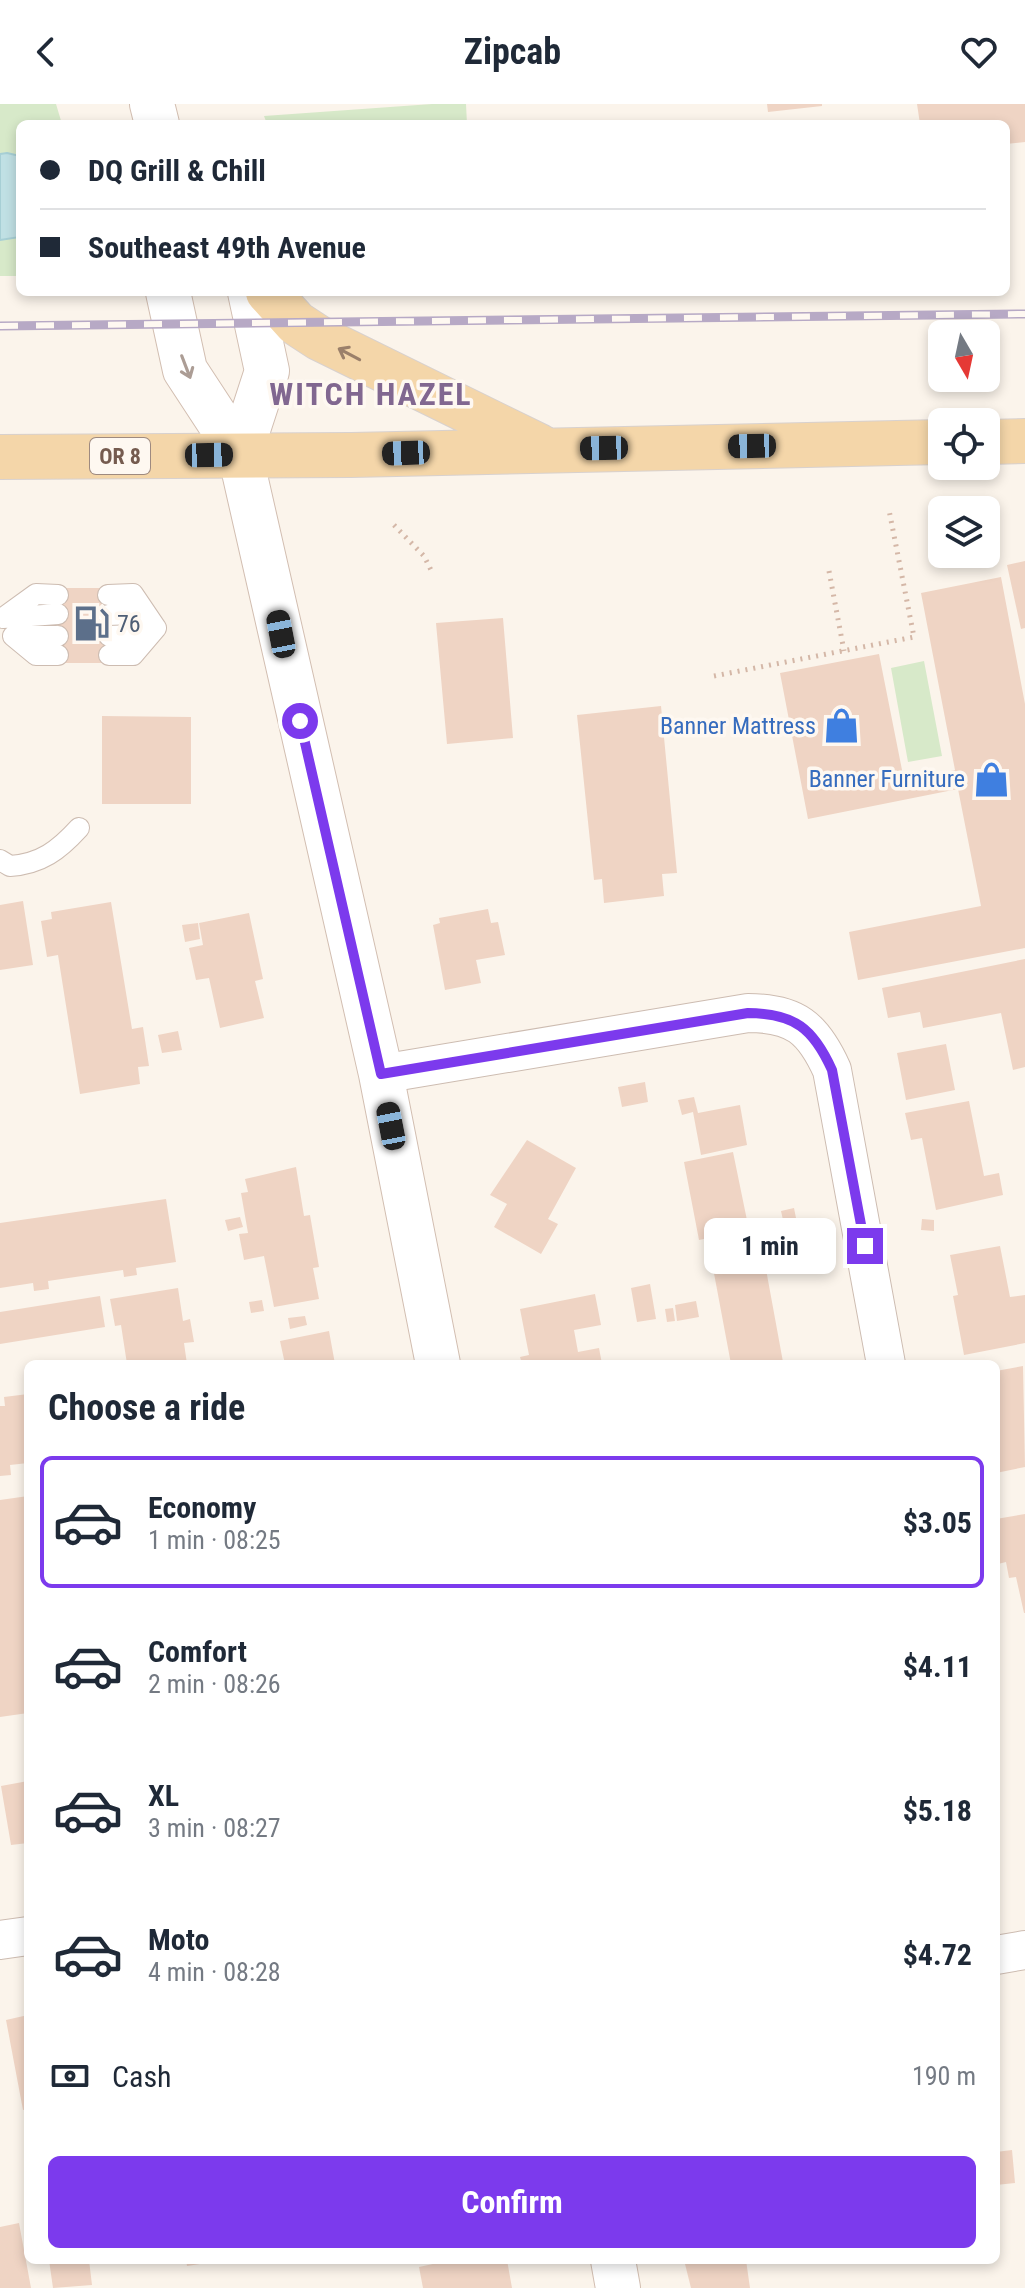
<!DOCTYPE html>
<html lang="en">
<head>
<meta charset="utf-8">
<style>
  body { margin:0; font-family:"Roboto Condensed",sans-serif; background:#f2f2f3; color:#1f2937; height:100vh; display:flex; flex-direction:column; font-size:30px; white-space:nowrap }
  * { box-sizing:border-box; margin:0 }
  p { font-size:26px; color:#747a83 }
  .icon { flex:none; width:44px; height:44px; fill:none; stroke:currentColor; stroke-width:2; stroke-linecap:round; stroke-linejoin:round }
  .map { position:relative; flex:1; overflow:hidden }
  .sheet { position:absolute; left:24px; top:1256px; width:976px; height:904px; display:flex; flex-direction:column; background:#fff; border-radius:12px; box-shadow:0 4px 12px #0003 }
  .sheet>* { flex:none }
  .banner { position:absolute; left:16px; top:16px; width:994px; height:176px; border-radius:12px; box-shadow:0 4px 12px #0003; display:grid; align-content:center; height:176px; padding:0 24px; background:#fff }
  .needle { width:52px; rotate:171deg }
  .fabs { position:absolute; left:928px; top:216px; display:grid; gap:16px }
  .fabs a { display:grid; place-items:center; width:72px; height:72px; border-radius:12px; background:#fff; box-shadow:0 4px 12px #0003; font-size:40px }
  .end { position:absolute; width:36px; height:36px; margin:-18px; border:10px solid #7c3aed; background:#fff; box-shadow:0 0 0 4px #fff }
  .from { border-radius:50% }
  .bubble { position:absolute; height:56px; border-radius:12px; background:#fff; box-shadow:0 4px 12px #0003; font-size:26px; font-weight:700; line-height:56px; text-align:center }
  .car { position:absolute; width:24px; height:48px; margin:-24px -12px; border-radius:10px; box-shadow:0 0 6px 2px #0007; background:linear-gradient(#222 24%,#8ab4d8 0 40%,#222 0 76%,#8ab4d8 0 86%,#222 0) }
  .banner b { display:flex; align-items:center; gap:28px; height:76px; font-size:30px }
  .banner b+b { border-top:2px solid #e0e1e3 }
  .banner i { width:20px; height:20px; background:#1f2937 }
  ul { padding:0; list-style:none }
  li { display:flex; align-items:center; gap:24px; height:132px; margin:0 16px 12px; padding:0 8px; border:4px solid transparent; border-radius:12px }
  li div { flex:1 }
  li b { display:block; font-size:30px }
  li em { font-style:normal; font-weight:700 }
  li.current { border-color:#7c3aed }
  li>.icon { width:72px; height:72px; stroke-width:1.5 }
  h2 { padding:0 24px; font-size:36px; line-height:96px }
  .pay { display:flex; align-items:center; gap:20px; height:88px; padding:0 24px; font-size:30px }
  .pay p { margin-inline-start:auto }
  .cta { display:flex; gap:16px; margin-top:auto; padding:16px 24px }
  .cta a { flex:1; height:92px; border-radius:12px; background:#7c3aed; color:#fff; font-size:32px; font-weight:700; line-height:92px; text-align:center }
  header { display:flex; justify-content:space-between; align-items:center; height:104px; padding:0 24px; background:#fff; font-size:36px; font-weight:700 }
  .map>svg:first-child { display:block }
  .green { fill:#d7e9c9 }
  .water { fill:#c0e0e4; stroke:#a7cfd5; stroke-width:2 }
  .building { fill:#efd4c4 }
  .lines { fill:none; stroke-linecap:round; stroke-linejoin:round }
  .service-casing { stroke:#cdbcb1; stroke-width:22 }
  .minor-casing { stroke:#cdbcb1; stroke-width:40 }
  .secondary-casing { stroke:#d2beb1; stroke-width:46 }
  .primary-casing { stroke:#d8d1ce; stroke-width:46 }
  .path { stroke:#d4b7a7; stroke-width:5; stroke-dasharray:2 6; stroke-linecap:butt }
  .service { stroke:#fff; stroke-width:20 }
  .minor { stroke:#fff; stroke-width:38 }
  .secondary { stroke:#fff; stroke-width:44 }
  .primary { stroke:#f4d6a9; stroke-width:44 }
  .rail-casing { stroke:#b7a9c5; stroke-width:9 }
  .rail { stroke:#fef8f1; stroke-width:6; stroke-dasharray:18; stroke-linecap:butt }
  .oneway { stroke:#9b806a }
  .oneway2 { stroke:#ac9d95 }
  .route { stroke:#7c3aed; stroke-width:10 }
  .labels { text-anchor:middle; stroke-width:7; stroke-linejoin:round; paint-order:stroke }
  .shield { fill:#fef8f1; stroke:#9e8a80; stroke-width:2 }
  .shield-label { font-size:22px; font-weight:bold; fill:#755b4f }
  .service-label { font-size:24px; fill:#4e5e75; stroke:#fef8f1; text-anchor:start }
  .shop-label { font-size:24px; fill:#366cbe; stroke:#fef8f1; text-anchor:end }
  .district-label { font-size:32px; font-weight:bold; letter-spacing:2px; fill:#816790; stroke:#fef8f1 }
</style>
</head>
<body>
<header><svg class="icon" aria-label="back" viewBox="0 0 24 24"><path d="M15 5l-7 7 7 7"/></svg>Zipcab<svg class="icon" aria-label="heart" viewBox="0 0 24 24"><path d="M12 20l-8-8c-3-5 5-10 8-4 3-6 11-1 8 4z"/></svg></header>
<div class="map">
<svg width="1025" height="2184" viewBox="0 0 1025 2184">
  <rect width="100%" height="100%" fill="#fbf4eb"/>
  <path class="green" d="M0,0H56L62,20H20V172H0Z
    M432,0H466L467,20H267L264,12Z
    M924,557L942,652L908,658L891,564Z"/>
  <path class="water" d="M7,49L20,52V133L0,136V50Z"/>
  <path class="building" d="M767,0H822V2L768,8Z
    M917,0H1025V38L1006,40V20H920Z
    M1025,457V524L1021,525L1007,461Z
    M1001,473L1025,600V844L858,876L849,828L981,802L958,685L808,715L780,569L879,550L904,676L955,666L921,489Z
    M57,484H108L109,559H59Z
    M503,514L513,634L447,640L436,519Z
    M661,602L677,769L662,770L664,792L604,799L602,775L594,776L577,611Z
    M102,612L191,613V700H102Z
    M23,797L33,861L0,866V801Z
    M111,798L132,925L143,923L149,962L138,963L140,980L80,990L58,851L47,853L41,817L52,815L51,808Z
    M488,805L491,819L498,818L505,851L476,856L481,879L445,886L433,821L440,819L439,814Z
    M249,809L263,875L255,877L264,914L220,924L209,874L196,876L189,844L203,841L199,819Z
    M198,819L200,835L185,838L182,821Z
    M1025,855V963L1013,966L1001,909L923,924L920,908L888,914L882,884Z
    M178,927L182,946L162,949L158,931Z
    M946,940L955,986L906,996L897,949Z
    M645,978L648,998L622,1003L618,983Z
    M694,993L698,1009L740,1001L747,1041L701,1051L693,1008L682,1011L678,996Z
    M969,997L984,1072L999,1069L1003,1091L936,1106L922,1034L911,1036L905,1009Z
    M527,1036L576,1064L548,1115L558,1120L541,1150L494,1123L507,1100L490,1091Z
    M733,1048L749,1126L699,1136L684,1058Z
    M296,1063L304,1112L310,1111L319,1163L313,1164L319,1195L274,1203L264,1152L244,1156L239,1130L248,1129L241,1089L248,1088L245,1075Z
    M166,1095L176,1158L136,1164L137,1171L124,1173L123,1166L48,1177L49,1185L34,1187L33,1179L0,1184V1119Z
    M794,1104L796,1114L783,1116L781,1107Z
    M240,1113L243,1123L228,1127L225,1116Z
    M922,1115L934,1116V1127L921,1126Z
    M761,1138L783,1258L731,1260L710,1148Z
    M1000,1142L1010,1193L1025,1191V1239L964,1251L953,1192L958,1191L950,1151Z
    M650,1180L656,1215L637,1218L631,1184Z
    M178,1184L183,1217L190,1215L194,1238L184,1239L187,1260H127L121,1221L115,1222L110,1195Z
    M595,1190L601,1221L574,1226L578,1248L599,1244L602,1260H522L520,1253L529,1251L520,1205Z
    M100,1192L105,1223L0,1240V1208Z
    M262,1196L264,1207L251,1209L249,1198Z
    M696,1197L699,1213L677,1217L675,1201Z
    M673,1204L675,1217L667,1218L665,1205Z
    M305,1212L307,1221L290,1225L288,1214Z
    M329,1227L335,1260H285L280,1237Z
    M1023,1262L1025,1363L996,1369V1267Z
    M28,1290V1359L10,1361L11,1371L0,1372V1302H5L4,1293Z
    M28,1392V1609L0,1613V1396Z
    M1025,1410V1509H1024L1016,1473L1009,1474L1006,1458L998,1460L996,1415Z
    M28,1677V1739L11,1741L1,1682Z
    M28,1911V2005L23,2006L6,1916Z
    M1012,2046L1015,2079L996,2081V2048Z
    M19,2119L31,2184H0V2123Z
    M49,2156H89L92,2181L53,2184Z
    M186,2156H213V2158L187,2162Z
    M451,2156H507L512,2184H423L419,2163Z
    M684,2156H746L750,2184H691Z"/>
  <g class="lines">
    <defs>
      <path id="service" d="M108,491L133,490L156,524
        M108,511L133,510L152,522
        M3,514L36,490L58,491
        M3,514L58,510
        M13,532L36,551H58
        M13,532H58
        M109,532L133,531L156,524
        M109,551H133L156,524
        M0,756L10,762C41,760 59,746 79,724"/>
      <path id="minor" d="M381,970L748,909C795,909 813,924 832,966L886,1260
        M0,1836L28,1832
        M996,1851L1025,1846"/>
      <path id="secondary" d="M152,0L157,20
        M168,188L185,266L240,350L381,970L438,1260
        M240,350L267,267L250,188
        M613,2156L618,2184"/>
      <path id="primary" d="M268,188L296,219L319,234L539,342
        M986,338L1025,337
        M0,353L351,351L942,338"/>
    </defs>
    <use href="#service" class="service-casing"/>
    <use href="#minor" class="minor-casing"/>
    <use href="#secondary" class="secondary-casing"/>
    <use href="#primary" class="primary-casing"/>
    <path class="path" d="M394,421L424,452L432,468
      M829,467L844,547
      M714,572L914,533L889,406"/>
    <use href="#service" class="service"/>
    <use href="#minor" class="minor"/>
    <use href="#secondary" class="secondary"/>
    <use href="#primary" class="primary"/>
    <defs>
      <path id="rail" d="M0,222L1025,210"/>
    </defs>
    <use href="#rail" class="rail-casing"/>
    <use href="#rail" class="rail"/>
  </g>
  <defs><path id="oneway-shaft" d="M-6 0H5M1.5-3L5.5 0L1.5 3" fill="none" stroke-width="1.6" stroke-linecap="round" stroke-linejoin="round" transform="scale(2)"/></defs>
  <use class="oneway" href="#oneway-shaft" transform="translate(349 250) rotate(-152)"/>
  <use class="oneway2" href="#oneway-shaft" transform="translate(186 263) rotate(69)"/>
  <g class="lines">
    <path class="route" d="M300,617L381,970L748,909C795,910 813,924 832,966L865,1142"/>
  </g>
  <defs>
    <symbol id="fuel-bare" viewBox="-9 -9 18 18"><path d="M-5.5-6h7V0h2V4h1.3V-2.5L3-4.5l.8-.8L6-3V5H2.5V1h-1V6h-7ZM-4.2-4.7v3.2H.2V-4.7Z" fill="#5c6f8a" stroke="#fef8f1" stroke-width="2.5" paint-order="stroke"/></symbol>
    <symbol id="shop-bare" viewBox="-9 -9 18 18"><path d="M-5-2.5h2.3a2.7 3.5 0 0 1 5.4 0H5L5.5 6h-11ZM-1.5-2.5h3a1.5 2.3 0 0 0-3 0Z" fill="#3f7fe0" stroke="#fef8f1" stroke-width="2.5" paint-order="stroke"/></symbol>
  </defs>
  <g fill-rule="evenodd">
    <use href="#fuel-bare" x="66" y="494" width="51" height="51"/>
    <use href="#shop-bare" x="816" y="596" width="51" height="51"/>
    <use href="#shop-bare" x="966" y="650" width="51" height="51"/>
  </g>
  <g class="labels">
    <rect class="shield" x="90" y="334" width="60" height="36" rx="6"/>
    <g class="shield-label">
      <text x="120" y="360">OR 8</text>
    </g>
    <g class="service-label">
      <text x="117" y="528">76</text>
    </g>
    <g class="shop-label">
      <text x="816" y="630">Banner Mattress</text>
      <text x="965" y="683">Banner Furniture</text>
    </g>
    <g class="district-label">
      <text x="371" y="301">WITCH HAZEL</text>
    </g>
  </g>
</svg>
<div class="fabs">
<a><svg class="needle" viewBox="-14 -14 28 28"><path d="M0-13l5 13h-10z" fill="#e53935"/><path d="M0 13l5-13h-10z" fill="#747a83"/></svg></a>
<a><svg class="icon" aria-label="locate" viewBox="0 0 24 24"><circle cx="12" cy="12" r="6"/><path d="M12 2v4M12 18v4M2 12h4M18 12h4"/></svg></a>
<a><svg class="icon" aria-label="layers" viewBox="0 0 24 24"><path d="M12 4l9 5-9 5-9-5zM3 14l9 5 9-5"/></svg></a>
</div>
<i class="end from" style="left:300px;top:617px"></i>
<i class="end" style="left:865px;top:1142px"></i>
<div class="bubble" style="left:704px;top:1114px;width:132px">1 min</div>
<i class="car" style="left:752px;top:342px;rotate:269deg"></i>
<i class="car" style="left:604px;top:344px;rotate:269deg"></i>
<i class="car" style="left:406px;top:349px;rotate:268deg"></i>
<i class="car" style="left:209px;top:351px;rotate:89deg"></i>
<i class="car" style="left:281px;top:530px;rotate:349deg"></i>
<i class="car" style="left:391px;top:1022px;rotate:349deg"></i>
<div class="banner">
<b><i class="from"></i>DQ Grill &amp; Chill</b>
<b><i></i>Southeast 49th Avenue</b>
</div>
<section class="sheet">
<h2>Choose a ride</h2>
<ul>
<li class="current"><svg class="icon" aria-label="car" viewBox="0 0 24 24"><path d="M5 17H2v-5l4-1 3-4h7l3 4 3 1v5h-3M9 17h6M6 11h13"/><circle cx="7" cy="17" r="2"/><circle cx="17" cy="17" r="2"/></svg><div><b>Economy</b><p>1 min · 08:25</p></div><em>$3.05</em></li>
<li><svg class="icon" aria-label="car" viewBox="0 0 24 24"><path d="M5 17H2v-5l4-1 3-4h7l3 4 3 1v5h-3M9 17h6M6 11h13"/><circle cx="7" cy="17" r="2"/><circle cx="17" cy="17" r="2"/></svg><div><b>Comfort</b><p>2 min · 08:26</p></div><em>$4.11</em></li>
<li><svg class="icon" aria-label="car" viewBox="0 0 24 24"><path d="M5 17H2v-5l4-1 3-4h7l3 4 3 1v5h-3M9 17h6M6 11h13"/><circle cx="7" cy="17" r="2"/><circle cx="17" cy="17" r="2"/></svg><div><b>XL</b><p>3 min · 08:27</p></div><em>$5.18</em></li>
<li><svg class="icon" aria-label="car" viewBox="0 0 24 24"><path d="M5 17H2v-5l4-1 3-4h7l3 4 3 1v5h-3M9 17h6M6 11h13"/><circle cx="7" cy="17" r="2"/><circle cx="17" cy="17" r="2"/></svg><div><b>Moto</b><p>4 min · 08:28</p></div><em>$4.72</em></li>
</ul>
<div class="pay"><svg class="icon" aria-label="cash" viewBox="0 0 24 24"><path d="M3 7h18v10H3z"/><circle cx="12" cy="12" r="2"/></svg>Cash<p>190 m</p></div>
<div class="cta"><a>Confirm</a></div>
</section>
</div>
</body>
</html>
